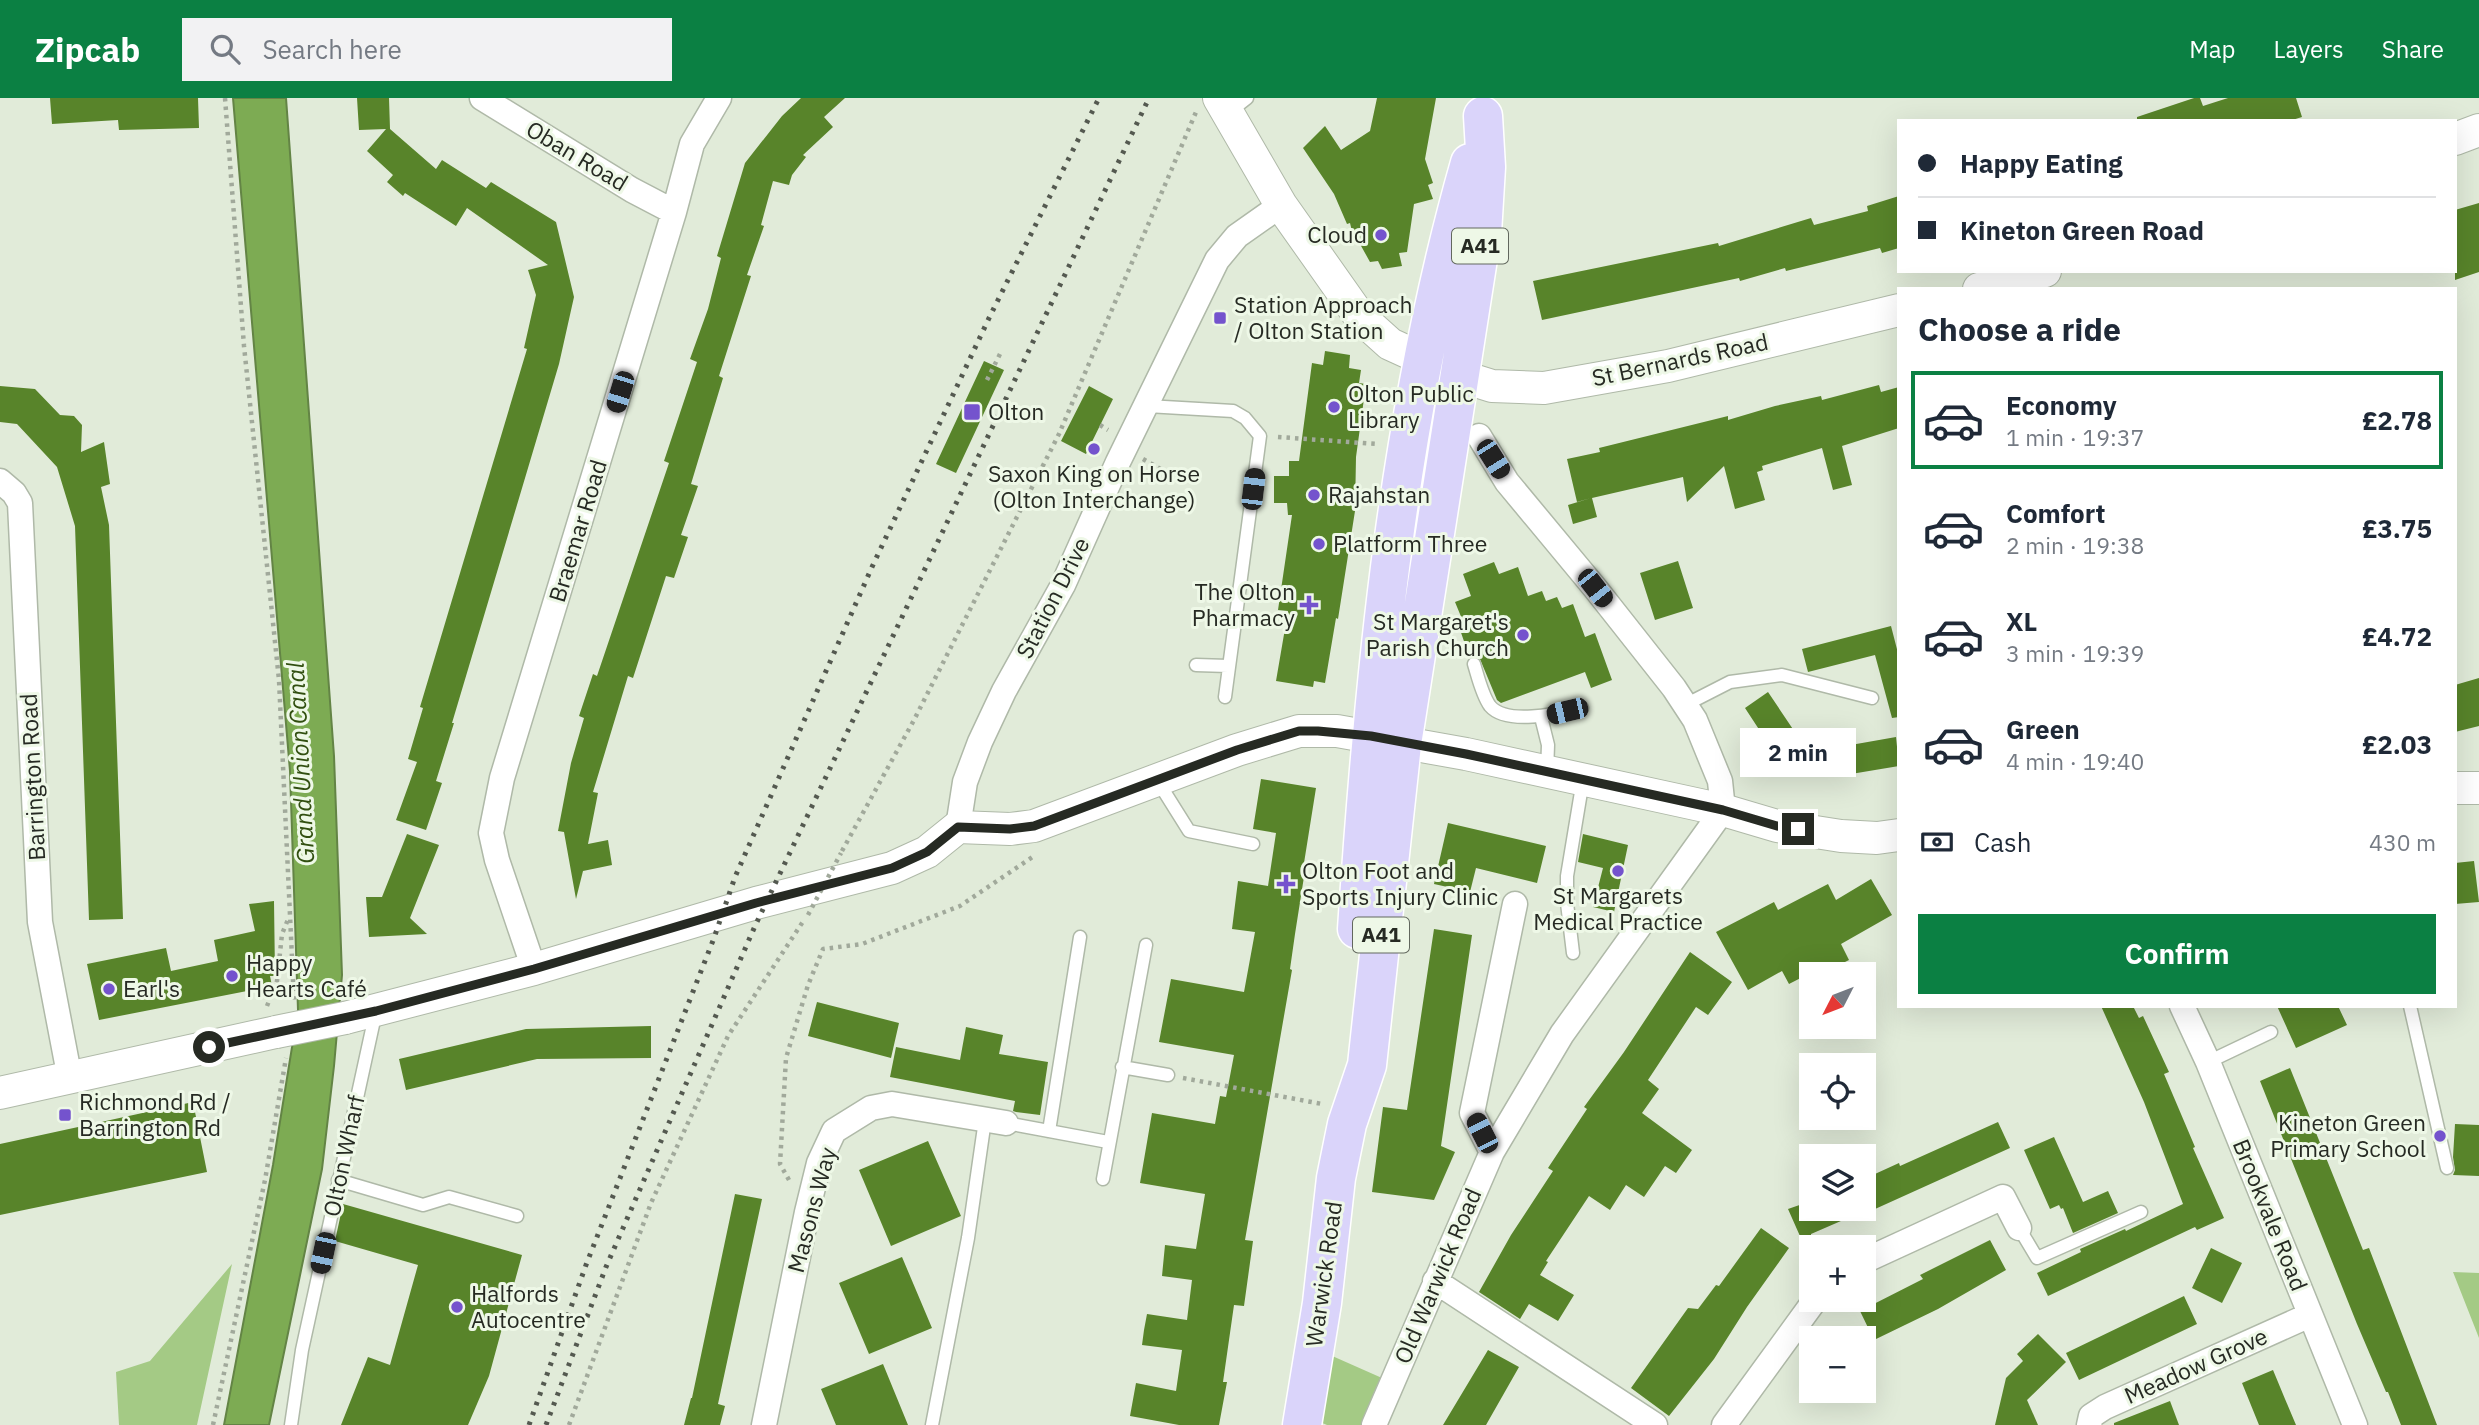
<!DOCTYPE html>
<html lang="en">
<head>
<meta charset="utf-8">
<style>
  body { margin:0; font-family:"IBM Plex Sans",sans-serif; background:#f2f2f3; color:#1f2937; height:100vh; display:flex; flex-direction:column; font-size:26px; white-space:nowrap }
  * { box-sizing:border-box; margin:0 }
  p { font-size:23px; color:#747a83 }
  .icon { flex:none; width:38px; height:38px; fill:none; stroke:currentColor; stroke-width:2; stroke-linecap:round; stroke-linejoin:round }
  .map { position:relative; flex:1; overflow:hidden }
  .details { position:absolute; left:1897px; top:189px; width:560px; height:721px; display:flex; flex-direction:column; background:#fff; border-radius:0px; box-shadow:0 7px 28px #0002 }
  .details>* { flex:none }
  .banner { position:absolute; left:1897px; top:21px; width:560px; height:154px; border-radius:0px; box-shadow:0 7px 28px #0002; display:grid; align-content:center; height:154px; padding:0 21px; background:#fff }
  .needle { width:46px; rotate:228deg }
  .controls { position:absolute; left:1799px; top:864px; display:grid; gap:14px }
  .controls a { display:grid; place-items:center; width:77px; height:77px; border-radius:0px; background:#fff; box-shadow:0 7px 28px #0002; font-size:35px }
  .end { position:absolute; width:32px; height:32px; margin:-16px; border:9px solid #262a23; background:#fff; box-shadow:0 0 0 4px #fff }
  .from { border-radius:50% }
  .bubble { position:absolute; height:49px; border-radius:0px; background:#fff; box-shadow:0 7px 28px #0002; font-size:23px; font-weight:700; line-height:49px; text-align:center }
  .car { position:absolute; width:21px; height:42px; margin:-21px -10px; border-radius:9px; box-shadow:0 0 5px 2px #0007; background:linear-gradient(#222 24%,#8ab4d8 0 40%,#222 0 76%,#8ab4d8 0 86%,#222 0) }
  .banner b { display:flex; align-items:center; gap:24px; height:66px; font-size:26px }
  .banner b+b { border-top:2px solid #e0e1e3 }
  .banner i { width:18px; height:18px; background:#1f2937 }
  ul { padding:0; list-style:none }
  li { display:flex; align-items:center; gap:21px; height:98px; margin:0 14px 10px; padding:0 7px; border:4px solid transparent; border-radius:0px }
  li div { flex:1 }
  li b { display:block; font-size:26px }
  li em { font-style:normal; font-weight:700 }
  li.selected { border-color:#0b8043 }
  li>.icon { width:63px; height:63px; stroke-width:1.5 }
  h2 { padding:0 21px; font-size:32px; line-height:84px }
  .pay { display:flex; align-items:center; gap:18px; height:77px; padding:0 21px; font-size:26px }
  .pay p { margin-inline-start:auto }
  .primary-button { display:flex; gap:14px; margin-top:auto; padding:14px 21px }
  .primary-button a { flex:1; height:80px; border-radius:0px; background:#0b8043; color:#fff; font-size:28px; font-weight:700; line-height:80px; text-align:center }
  header { display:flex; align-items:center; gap:42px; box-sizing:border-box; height:98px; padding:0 35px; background:#0b8043; color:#fff }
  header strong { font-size:33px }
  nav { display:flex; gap:38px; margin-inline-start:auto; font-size:24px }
  .search { width:490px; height:63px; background:#f2f2f3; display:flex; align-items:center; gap:18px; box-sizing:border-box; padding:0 24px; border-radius:0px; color:#747a83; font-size:26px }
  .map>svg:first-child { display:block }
  .green { fill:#a4ca85 }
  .water { fill:#7dab53; stroke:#638445; stroke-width:2 }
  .building { fill:#58842a }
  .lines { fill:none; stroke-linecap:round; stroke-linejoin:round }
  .service-casing { stroke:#afb9a8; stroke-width:15 }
  .minor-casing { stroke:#afb9a8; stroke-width:27 }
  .tertiary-casing { stroke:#afb9a8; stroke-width:34 }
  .trunk-casing { stroke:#fff; stroke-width:41 }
  .path { stroke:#a1a99b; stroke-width:4.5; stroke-dasharray:3.5 5; stroke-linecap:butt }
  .service { stroke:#fff; stroke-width:12 }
  .minor { stroke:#fff; stroke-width:24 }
  .tertiary { stroke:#fff; stroke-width:32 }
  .trunk { stroke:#dad4fa; stroke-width:38 }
  .rail { stroke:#545950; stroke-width:5; stroke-dasharray:3.5 7; stroke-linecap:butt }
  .tertiary-bridge-casing { stroke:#afb9a8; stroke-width:34; stroke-linecap:butt }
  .path-bridge { stroke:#a1a99b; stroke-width:4.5; stroke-dasharray:3.5 5; stroke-linecap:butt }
  .tertiary-bridge { stroke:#fff; stroke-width:32 }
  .route { stroke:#262a23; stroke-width:9 }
  .poi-dot { fill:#7453cd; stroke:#eef8e7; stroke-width:2.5 }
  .labels { text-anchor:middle; stroke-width:6; stroke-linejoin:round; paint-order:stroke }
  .shield { fill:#eef8e7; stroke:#62685e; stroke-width:2 }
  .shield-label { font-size:21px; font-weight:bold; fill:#262a23 }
  .street-label { font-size:23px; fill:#262a23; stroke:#eef8e7 }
  .poi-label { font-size:23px; fill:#262a23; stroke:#eef8e7; text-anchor:start }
  .water-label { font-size:24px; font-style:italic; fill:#314f10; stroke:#eef8e7 }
</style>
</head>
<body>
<header>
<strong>Zipcab</strong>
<div class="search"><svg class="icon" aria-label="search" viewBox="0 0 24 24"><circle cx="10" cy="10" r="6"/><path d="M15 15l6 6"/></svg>Search here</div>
<nav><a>Map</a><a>Layers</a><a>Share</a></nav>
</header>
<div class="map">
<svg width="2479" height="1327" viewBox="0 0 2479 1327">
  <rect width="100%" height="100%" fill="#e1ebd9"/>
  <path class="green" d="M232,1166L197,1327H119L116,1274L150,1263Z
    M2453,1174L2479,1175V1240Z
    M1330,1257L1382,1280L1362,1327H1327L1320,1324Z"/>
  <path class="water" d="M233,0H286L334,658L342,877L334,968L322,1071L269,1327H224L273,1067L298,912L290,673Z"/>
  <path class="building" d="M50,0H198L199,30L119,32L118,22L52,26Z
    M357,0H389L390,31L436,71L442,62L486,90L491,84L556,124L574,199L559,266L452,625H454L436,683L442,685L426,732L396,722L417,664L408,661L423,610L420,609L527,251L524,250L536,197L528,172L548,167L467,110L456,128L405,95L403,98L387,84L393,77L367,53L386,31L359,32Z
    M801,0H845L824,19L833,29L803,57L806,59L792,77L789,87L773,83L761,127L764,128L747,177L751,178L719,278L723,280L691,386L698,388L681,437L688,439L674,480L666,478L633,580L628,578L593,694L598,695L588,746L608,742L612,767L583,773L576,801L564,734L558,733L571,665L584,620L579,618L593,576L597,578L669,365L664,363L697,264L690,261L708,211L721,160L717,158L745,65L782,18Z
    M1377,0H1436L1425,61L1433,85L1428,87L1433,101L1414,106L1407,154L1399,155L1402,168L1382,171L1378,163L1370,164L1360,146H1355L1350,125L1347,126L1334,96L1303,50L1325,28L1341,52L1370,33Z
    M2194,0H2200L2203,8L2228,0H2296L2302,19L2289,23H2137V19Z
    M1899,98V150L1882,155L1880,150L1786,173L1785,170L1740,183L1739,180L1542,222L1533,183L1718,145L1719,148L1811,120L1814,127L1868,113L1867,108Z
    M2479,105V174L2455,182V112Z
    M1325,253L1350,257L1349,270L1361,272L1359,285L1366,286L1356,359L1355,413L1338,521L1336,520L1325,585L1314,583L1313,589L1276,583L1288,513L1278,512L1292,417H1288L1287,405H1274V378H1289V363H1299L1312,265L1323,267Z
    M984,263L1004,272L956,375L936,366Z
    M1879,287L1881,294L1899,289V330L1842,348L1852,387L1833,392L1822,350L1762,368L1763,372L1757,374L1765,402L1735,411L1724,368L1687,404L1683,379L1592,400L1597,419L1573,426L1568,407L1591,400L1577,404L1567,361L1600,354L1599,350L1728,318V322L1775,308L1821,298L1822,302Z
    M0,288L35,291L60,317L74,318L82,327L81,354L104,344L110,386L101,389L109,427L123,821L89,822L75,428L57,369L17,326L0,324Z
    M1089,288L1113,301L1086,356L1061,343Z
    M1678,463L1693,510L1655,522L1640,475Z
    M1494,464L1499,476L1518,469L1528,498L1542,493L1546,503L1557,499L1562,510L1573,506L1585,539L1595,535L1612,582L1591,590L1585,574L1501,605L1497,602L1475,549L1467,552L1457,523L1462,521L1455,504L1471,498L1463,476Z
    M1891,528L1899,559V619L1892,620L1875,557L1808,574L1802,551Z
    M2479,580V628L2455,634V587Z
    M1768,594L1809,655L1785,671L1745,610Z
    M1896,639L1899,668L1833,679L1828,651Z
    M1261,681L1316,690L1304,765L1306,766L1295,836L1290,871L1292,872L1245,1142L1253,1143L1244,1208L1234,1207L1223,1284H1227L1219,1327H1179L1130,1318L1136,1285L1176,1293L1182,1252L1142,1247L1144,1232L1147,1216L1187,1222L1192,1182L1162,1178L1165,1147L1196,1151L1205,1096L1140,1085L1152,1015L1215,1026L1220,998L1226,999L1234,957L1159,944L1171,881L1244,894L1255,834L1232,831L1238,783L1268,788L1276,735L1253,731Z
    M1448,725L1546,748L1537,785L1476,770L1470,794L1434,786Z
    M407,736L439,747L410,820L427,836L369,839L366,799H382Z
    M1583,736L1628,747L1614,814L1593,809L1603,770L1578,764Z
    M2474,763L2479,804L2455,806V765Z
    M1871,781L1892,817L1841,846L1849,862L1831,871L1828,866L1789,886L1782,873L1748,892L1716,834L1774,804L1778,812L1828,786L1836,802Z
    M274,803L275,878H270L272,888L99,922L87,866L166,850L171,873L218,863L214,842L255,833L249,806Z
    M1434,831L1472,837L1441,1048L1455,1054L1434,1102L1372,1094L1383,1009L1407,1012Z
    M1690,854L1732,884L1708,917L1696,909L1648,982L1659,991L1642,1015L1692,1052L1676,1075L1665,1068L1644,1099L1626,1087L1610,1112L1589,1098L1546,1163L1548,1164L1540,1177L1574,1197L1558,1223L1529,1206L1520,1221L1479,1194L1511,1137L1553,1073L1548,1070L1587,1011L1584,1009L1624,954Z
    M817,904L899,925L891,960L808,938Z
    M2101,908H2133L2139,920L2143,918L2169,974L2164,976L2195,1049L2193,1050L2224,1120L2197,1132L2195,1129L2048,1198L2037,1175L2081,1154L2080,1151L2125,1131L2126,1133L2183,1106L2144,1004Z
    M2277,908H2338L2347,927L2296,950Z
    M651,928V960L537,961L406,992L399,961L526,931Z
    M966,929L1003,937L999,956L1048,964L1040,1017L1016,1014L1013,1013L1015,1003L890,979L896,949L960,962Z
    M2290,970L2363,1152L2369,1150L2437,1327H2401L2388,1294H2386L2357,1226L2260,983Z
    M193,1004L207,1074L0,1117V1046Z
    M1998,1024L2010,1050L1864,1116V1113L1811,1136V1163L1788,1111L1811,1103V1111H1864V1081L1899,1065L1900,1068Z
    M2455,1026L2479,1027V1078L2453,1077L2455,1072L2453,1059Z
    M2054,1039L2083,1104L2108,1093L2118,1115L2073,1135L2063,1110L2061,1111L2059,1107L2050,1111L2024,1052Z
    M928,1043L961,1118L891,1148L859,1072Z
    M735,1096L762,1101L718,1306L725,1308L720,1327H684L691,1300H692Z
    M343,1106L522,1157L489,1278L468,1327H341L368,1259L390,1267L418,1167L335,1143Z
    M1761,1130L1789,1150L1747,1209L1714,1261L1669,1318L1631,1290L1688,1210L1698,1211L1716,1187L1719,1188Z
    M1990,1142L2006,1172L1938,1211L1874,1242L1860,1213L1923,1181L1920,1177Z
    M2211,1150L2242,1165L2222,1205L2192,1190Z
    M902,1159L932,1230L869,1256L839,1185Z
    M2184,1198L2197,1226L2079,1282L2066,1255Z
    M2038,1236L2066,1264L2027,1302L2038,1327H1995L2006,1280L2023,1263L2017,1256Z
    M1488,1252L1519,1269L1486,1327H1443Z
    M883,1266L908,1327H836L821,1291Z
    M2273,1272L2285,1301L2296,1327H2259L2242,1285Z
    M2170,1303L2179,1327H2114V1325Z"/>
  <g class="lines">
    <defs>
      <path id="service" d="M1228,15L1247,0
        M1147,308L1233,313L1245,320L1260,338L1225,599
        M1474,566C1478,579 1482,597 1490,608C1507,628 1560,615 1582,610
        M1196,567L1228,568
        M1685,607L1730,584L1782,577L1872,600
        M1541,619L1548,647L1547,674
        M1157,682L1189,733L1253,746
        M1573,855L1567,805V778L1583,682
        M2410,908L2447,1070
        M2208,964L2271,934
        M1122,969L1168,977
        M1006,1025L1108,1044
        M1049,1033L1080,839
        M1103,1081L1146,847
        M338,1082L423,1107L449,1099L517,1118
        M2019,1130L2037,1160L2141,1114
        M291,1327L302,1252L376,913
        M932,1327L968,1140L985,1022"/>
      <path id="minor" d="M482,0L632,92L674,114
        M0,383L14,395L20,405L40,824L70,981
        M958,729L965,684L980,644L1004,593L1063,487L1118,364L1217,162L1237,138L1281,107
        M534,871L497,762L491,735L502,680L674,114L692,46L719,0
        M2182,908L2208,964L2355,1327
        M1492,1054L1472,1015L1515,806
        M1864,1163L2003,1099L2019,1130
        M1435,1183L1655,1327
        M764,1327L807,1114L819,1065L834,1033L871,1010L892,1006L1006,1025
        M1374,1327L1492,1054L1562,936L1723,712L1720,683L1695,622L1674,590L1595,490L1507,384L1479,338
        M1724,1327L1815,1202
        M2089,1327L2091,1318L2105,1309L2310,1217"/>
      <path id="tertiary" d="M1219,0L1281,107L1360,219L1390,246L1460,278L1492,288L1544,290L1668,268L1899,212
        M2455,41L2479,32
        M1979,191L2045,173
        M2455,690H2479
        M345,920L534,871L756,805L892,770L927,754L958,729L1010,731L1034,728L1237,652L1299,633H1337L1466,656L1723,712L1777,728L1841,738L1877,740L1899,737
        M0,995L276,934"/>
      <path id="trunk" d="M1357,831C1374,573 1399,314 1470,65
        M1302,1327L1322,1205L1336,1080L1347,1026L1367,967L1402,646L1482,135L1486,69L1483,18"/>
    </defs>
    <use href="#service" class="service-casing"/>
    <use href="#minor" class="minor-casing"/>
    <use href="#tertiary" class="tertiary-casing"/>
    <use href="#trunk" class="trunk-casing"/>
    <path class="path" d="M225,0L244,248L279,582L294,903
      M987,282L1000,256
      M1100,327L1108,332
      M1278,339L1377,346
      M1143,361L1164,373
      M842,753L914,622L1059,336L1196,14
      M267,908L277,883L282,836L289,819
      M1183,980L1322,1006
      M789,1082L780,1066L786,960L808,887L823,851L862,846L960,808L1034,758
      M213,1327L265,1082L286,960
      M569,1327L651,1105L728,938L804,822"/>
    <use href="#service" class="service"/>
    <use href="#minor" class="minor"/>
    <use href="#tertiary" class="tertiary"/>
    <use href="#trunk" class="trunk"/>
    <path class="rail" d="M529,1327L586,1167L714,840L735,779L872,469L990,218L1099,0
      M546,1327L606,1169L755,828L1149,0"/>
    <defs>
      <path id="tertiary-bridge" d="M276,934L345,920"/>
    </defs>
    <use href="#tertiary-bridge" class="tertiary-bridge-casing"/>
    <path class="path-bridge" d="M808,817L841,755"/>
    <use href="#tertiary-bridge" class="tertiary-bridge"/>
  </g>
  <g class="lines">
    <path class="route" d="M209,949L376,913L534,871L756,805L892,770L927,754L958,729L1010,731L1034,728L1237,652L1299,633H1318L1371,638L1466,656L1723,712L1777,728L1798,731"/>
  </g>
  <g class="poi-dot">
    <circle cx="1381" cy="137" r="7"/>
    <rect x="1213" y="213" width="14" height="14" rx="3.5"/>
    <circle cx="1334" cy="309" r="7"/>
    <rect x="963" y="305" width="18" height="18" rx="3.5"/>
    <circle cx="1094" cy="351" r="7"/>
    <circle cx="1314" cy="397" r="7"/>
    <circle cx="1319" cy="446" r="7"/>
    <path d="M1305.5 496.5h7v7h7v7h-7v7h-7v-7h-7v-7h7z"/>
    <circle cx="1523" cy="537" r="7"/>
    <circle cx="1618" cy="773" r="7"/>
    <path d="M1282.5 775.5h7v7h7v7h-7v7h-7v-7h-7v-7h7z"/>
    <circle cx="232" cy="878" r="7"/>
    <circle cx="109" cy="891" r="7"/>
    <rect x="58" y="1010" width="14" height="14" rx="3.5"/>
    <circle cx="2440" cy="1038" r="7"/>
    <circle cx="457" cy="1209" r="7"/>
  </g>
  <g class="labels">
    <g class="shield">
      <rect x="1452" y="130.5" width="56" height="35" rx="5"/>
      <rect x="1353" y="819.5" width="56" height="35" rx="5"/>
    </g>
    <g class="shield-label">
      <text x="1480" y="155">A41</text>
      <text x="1381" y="844">A41</text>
    </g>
    <g class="street-label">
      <text transform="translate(577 58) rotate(31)" y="8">Oban Road</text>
      <text transform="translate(1680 262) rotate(-12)" y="8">St Bernards Road</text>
      <text transform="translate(578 433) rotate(-73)" y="8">Braemar Road</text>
      <text transform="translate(1053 500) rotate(-63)" y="8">Station Drive</text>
      <text transform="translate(33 679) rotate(-93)" y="8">Barrington Road</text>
      <text transform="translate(344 1058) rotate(-78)" y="8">Olton Wharf</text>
      <text transform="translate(812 1112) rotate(-75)" y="8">Masons Way</text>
      <text transform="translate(2270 1117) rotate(68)" y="8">Brookvale Road</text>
      <text transform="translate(1324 1176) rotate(-82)" y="8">Warwick Road</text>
      <text transform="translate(1438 1178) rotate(-67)" y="8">Old Warwick Road</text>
      <text transform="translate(2196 1268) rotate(-24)" y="8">Meadow Grove</text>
    </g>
    <g class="poi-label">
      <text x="1367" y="145" text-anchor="end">Cloud</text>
      <text x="1234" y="215">Station Approach<tspan x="1234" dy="26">/ Olton Station</tspan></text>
      <text x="1348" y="304">Olton Public<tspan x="1348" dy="26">Library</tspan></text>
      <text x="988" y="322">Olton</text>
      <text x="1094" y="384" text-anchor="middle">Saxon King on Horse<tspan x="1094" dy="26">(Olton Interchange)</tspan></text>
      <text x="1328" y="405">Rajahstan</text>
      <text x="1333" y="454">Platform Three</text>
      <text x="1295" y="502" text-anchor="end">The Olton<tspan x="1295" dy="26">Pharmacy</tspan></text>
      <text x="1509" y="532" text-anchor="end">St Margaret's<tspan x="1509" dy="26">Parish Church</tspan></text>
      <text x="1302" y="781">Olton Foot and<tspan x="1302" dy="26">Sports Injury Clinic</tspan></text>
      <text x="1618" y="806" text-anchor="middle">St Margarets<tspan x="1618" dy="26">Medical Practice</tspan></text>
      <text x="246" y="873">Happy<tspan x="246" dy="26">Hearts Café</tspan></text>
      <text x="123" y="899">Earl's</text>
      <text x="79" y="1012">Richmond Rd /<tspan x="79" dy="26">Barrington Rd</tspan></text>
      <text x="2426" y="1033" text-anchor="end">Kineton Green<tspan x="2426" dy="26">Primary School</tspan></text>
      <text x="471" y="1204">Halfords<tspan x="471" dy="26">Autocentre</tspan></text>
    </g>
    <g class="water-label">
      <text transform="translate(301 665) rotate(-93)" y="8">Grand Union Canal</text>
    </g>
  </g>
</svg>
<div class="controls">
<a><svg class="needle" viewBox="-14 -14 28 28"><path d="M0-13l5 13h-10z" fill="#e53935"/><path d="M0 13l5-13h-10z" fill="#747a83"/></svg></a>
<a><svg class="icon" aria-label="locate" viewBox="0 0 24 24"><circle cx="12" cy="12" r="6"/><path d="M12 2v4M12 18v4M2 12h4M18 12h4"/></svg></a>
<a><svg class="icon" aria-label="layers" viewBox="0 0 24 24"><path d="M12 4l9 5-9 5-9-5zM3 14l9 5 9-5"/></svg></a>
<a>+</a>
<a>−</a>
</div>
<i class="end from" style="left:209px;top:949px"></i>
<i class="end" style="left:1798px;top:731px"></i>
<div class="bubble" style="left:1740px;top:630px;width:116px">2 min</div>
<i class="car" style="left:620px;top:294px;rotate:197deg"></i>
<i class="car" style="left:1493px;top:361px;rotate:148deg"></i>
<i class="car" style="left:1253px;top:391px;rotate:7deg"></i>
<i class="car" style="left:1595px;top:490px;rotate:142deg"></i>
<i class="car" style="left:1567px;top:613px;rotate:257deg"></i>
<i class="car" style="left:1482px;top:1035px;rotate:333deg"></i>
<i class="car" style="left:323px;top:1155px;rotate:192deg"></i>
<div class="banner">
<b><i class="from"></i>Happy Eating</b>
<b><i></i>Kineton Green Road</b>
</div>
<section class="details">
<h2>Choose a ride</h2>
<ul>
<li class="selected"><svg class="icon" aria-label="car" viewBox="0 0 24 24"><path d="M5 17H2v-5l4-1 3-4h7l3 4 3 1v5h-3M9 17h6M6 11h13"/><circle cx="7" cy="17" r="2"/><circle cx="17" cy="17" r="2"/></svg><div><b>Economy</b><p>1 min · 19:37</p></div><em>£2.78</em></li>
<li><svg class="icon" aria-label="car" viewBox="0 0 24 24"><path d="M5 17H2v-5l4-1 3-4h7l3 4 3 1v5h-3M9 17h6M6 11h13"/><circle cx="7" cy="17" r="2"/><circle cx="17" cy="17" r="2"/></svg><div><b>Comfort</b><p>2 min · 19:38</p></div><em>£3.75</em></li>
<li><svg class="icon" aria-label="car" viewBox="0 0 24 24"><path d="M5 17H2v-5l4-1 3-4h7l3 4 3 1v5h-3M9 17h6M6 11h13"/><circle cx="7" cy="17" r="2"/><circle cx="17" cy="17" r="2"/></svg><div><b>XL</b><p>3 min · 19:39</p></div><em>£4.72</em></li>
<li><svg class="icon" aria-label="car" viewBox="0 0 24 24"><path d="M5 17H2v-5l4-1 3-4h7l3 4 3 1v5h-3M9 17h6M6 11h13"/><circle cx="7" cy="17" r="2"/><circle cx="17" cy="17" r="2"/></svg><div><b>Green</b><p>4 min · 19:40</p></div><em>£2.03</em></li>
</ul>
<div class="pay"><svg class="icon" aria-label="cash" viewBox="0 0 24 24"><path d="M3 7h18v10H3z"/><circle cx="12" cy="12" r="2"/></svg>Cash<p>430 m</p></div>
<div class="primary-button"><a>Confirm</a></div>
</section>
</div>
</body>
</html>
